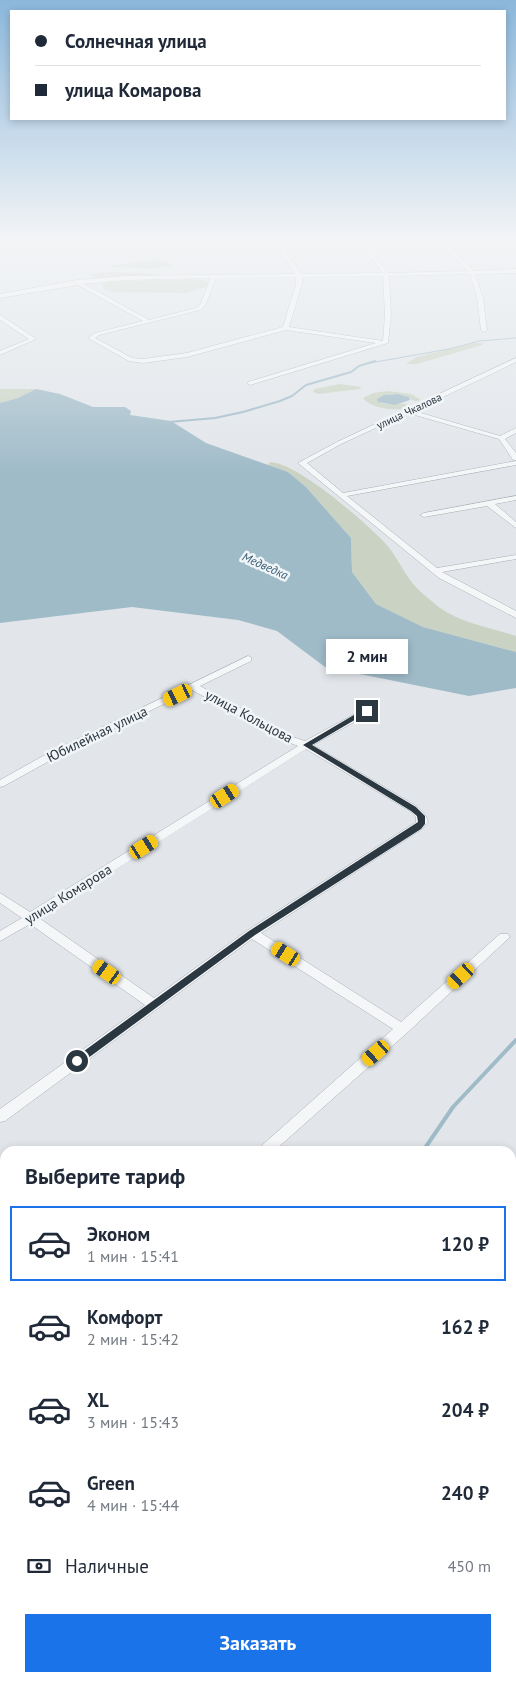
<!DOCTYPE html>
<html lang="ru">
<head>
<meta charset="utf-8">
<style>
  body { margin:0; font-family:"PT Sans",sans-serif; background:#f2f2f3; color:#1f2937; height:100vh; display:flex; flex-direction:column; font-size:19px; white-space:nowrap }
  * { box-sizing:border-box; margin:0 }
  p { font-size:16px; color:#747a83 }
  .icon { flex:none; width:28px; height:28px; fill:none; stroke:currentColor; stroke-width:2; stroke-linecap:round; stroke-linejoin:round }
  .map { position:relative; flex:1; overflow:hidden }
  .details { position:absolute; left:0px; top:1146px; width:516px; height:536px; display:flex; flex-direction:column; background:#fff; border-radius:15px 15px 0 0; box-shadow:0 2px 8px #0003 }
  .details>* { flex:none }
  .top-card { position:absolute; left:10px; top:10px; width:496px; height:110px; border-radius:0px; box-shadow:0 2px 8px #0003; display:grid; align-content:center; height:110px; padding:0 25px; background:#fff }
  .end { position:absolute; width:22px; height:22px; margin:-11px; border:6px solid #2b3741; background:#fff; box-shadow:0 0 0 2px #fff }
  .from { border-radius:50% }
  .bubble { position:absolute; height:35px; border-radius:0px; background:#fff; box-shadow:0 2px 8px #0003; font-size:16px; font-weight:700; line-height:35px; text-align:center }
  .car { position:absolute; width:15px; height:30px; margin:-15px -8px; border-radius:6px; box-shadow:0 0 4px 1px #0007; background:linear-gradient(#f5c518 24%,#345 0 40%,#f5c518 0 76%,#345 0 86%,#f5c518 0) }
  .top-card b { display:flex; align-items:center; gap:18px; height:48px; font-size:19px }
  .top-card b+b { border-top:1px solid #e0e1e3 }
  .top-card i { width:12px; height:12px; background:#1f2937 }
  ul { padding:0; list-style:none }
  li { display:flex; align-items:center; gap:15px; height:75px; margin:0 10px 8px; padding:0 15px; border:2px solid transparent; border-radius:0px }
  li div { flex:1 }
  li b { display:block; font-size:19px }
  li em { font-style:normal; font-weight:700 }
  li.on { border-color:#1a73e8 }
  li>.icon { width:45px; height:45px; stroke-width:1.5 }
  h2 { padding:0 25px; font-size:22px; line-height:60px }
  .pay { display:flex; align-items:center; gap:12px; height:55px; padding:0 25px; font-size:19px }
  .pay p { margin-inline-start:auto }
  .action { display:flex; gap:10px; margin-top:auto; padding:10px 25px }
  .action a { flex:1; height:58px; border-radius:0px; background:#1a73e8; color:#fff; font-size:20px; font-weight:700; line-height:58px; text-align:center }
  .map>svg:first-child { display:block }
  .green { fill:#cad3c3 }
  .water { fill:#9fbbc8 }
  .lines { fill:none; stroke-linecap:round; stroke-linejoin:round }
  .stream-far3 { stroke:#9fbbc8; stroke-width:1 }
  .stream-far2 { stroke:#9fbbc8; stroke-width:2 }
  .stream-far1 { stroke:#9fbbc8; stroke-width:4 }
  .stream { stroke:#9fbbc8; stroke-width:5 }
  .street-casing { stroke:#a7aeb4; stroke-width:1 }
  .street { fill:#f4f6f8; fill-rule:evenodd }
  .rail-casing { stroke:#7c8993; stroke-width:7 }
  .rail { stroke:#f1f5f7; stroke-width:5; stroke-dasharray:15; stroke-linecap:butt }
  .route { fill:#2b3741 }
  .labels { text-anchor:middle; stroke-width:5; stroke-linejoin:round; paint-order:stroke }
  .far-street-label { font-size:11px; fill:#2b3741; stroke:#f1f5f7 }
  .far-water-label { font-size:12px; font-style:italic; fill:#365d73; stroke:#f1f5f7 }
  .street-label { font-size:14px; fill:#2b3741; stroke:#f1f5f7 }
</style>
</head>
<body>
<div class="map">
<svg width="516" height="1682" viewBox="0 0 516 1682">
  <rect width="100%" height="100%" fill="#e2e6ea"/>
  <path class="green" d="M161,260L174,265L154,269L106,266Z
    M109,272L148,273L157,275L98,278L93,277L92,274Z
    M190,279L204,280L208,282L207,287L187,293L112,292L104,289L102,285L108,282Z
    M475,343H483L482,345L417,364H406L416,357Z
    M340,384L361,387L360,389L318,394L313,392L315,389Z
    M0,389H36L19,398L0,403Z
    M388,391L411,394L421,400C412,403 411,398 404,395L391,394L381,403C391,406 403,401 411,407C398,412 371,409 363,398L373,393Z
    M270,462C298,463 364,521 384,542C395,553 401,568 410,580C416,589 427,597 435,604C458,623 489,627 516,636V652L423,627L376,604L352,572L351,538L306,487L288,472L268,465Z
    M273,1678H376L374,1682H271Z"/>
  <path class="water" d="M36,389L60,394L93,407H125L131,411L130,415L171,421L206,443L288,472L306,487L351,538L352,572L376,604L423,627L516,652V688L469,696L325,667L277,631L238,620L132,607L0,623V403L18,398Z
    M398,394L409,397L410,400L395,405L378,402L377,399L384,395Z"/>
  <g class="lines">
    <path class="stream-far3" d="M370,363L449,349L479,341L516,338"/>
    <path class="stream-far2" d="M169,422L215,418L243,412L280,401L292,396L306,385L351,372L359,366L375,361"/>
    <path class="stream-far1" d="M423,1151L453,1107L516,1040"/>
    <path class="stream" d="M3,1417L5,1415"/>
    <defs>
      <path id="street" d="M272,239H276L301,274L383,273L357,239H361L388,273L468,271L438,239H443L474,271L516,269V273L475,274L483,298L487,330L484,332L481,330L477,298L470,274L389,276L391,315L388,343L250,385L247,383L248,382L376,343L286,330L187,357L143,363L129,361L88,338L95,333L143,321L78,285L0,298V294L77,280L125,276L296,274ZM383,276L385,315L383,341L289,327L302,284V277ZM296,277V284L283,327L187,353L143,359L132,358L95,338L99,335L200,310L205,306L216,278ZM211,278L200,305L196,308L149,320L84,284L125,280Z
        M0,315L2,316L36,339L0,355V351L29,339L0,320Z
        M516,358V362L414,411L500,436L516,428V433L505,439L516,453V460H513L499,439L408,413L341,444L307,463L343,493L516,461V465L347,496L437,568L516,555V559L442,572L516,611V618L439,578L298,463L337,442Z
        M516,496V500L495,504L516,522V528L487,506L424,517L420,515L424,513Z
        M248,656L251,657V661L200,686L293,737L305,741L364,709H370L372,711L370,713L313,745L418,807L426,816L428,822L422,829L261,933L401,1022L500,934H508L510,937L408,1032L274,1151H258L260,1147L393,1029L252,939L5,1121L0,1122V1109L145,1005L30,924L0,941V931L22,918L0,903V893L30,912L298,746L285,741L192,690L51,760L4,786L0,787V780L43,756ZM306,749L410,811L416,817V822L248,930L154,998L39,918Z
        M5,1373V1391L0,1393V1375Z"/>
    </defs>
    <use href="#street" class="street-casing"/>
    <use href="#street" class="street"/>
    <defs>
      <path id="rail" d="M511,1602L516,1589
        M511,1649L516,1634
        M484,1682L485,1678
        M500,1682L502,1678
        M515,1682L516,1679"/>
    </defs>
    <use href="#rail" class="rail-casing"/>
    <use href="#rail" class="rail"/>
  </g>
  <linearGradient id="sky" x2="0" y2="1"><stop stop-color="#8bb7db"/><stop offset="0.5" stop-color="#f2f4f6"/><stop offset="1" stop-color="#f2f4f6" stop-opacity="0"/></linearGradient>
  <rect width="516" height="474" fill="url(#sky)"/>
  <path class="route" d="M364,709L370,711L312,745L416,807L425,816V824L421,829L255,935L80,1064H73V1059L249,931L418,822L417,816L411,811L303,745Z"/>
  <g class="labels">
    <g class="far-street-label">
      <text transform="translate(409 411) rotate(-25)" y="4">улица Чкалова</text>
    </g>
    <g class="far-water-label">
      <text transform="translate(265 566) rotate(24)" y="4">Медведка</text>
    </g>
    <g class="street-label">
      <text transform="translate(249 716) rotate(28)" y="5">улица Кольцова</text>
      <text transform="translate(97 734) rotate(-26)" y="5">Юбилейная улица</text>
      <text transform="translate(68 894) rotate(-32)" y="5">улица Комарова</text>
    </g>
  </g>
</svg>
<i class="end from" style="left:77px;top:1061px"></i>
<i class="end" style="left:367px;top:711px"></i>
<div class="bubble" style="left:326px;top:639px;width:82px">2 мин</div>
<i class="car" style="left:178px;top:695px;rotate:244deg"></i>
<i class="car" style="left:225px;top:796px;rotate:58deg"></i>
<i class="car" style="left:144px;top:847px;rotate:58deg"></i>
<i class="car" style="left:286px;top:954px;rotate:302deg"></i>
<i class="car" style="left:107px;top:972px;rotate:305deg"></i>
<i class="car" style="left:461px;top:976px;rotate:228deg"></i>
<i class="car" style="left:376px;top:1053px;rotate:229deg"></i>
<div class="top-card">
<b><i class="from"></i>Солнечная улица</b>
<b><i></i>улица Комарова</b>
</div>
<section class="details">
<h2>Выберите тариф</h2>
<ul>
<li class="on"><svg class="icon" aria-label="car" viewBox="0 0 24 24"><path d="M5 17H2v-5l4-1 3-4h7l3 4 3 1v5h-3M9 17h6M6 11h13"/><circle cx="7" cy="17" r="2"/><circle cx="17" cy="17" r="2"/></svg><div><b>Эконом</b><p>1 мин · 15:41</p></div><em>120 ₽</em></li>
<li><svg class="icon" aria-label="car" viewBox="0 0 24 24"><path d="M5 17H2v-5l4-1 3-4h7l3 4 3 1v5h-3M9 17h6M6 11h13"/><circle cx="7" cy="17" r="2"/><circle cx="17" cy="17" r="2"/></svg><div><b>Комфорт</b><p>2 мин · 15:42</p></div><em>162 ₽</em></li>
<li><svg class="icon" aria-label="car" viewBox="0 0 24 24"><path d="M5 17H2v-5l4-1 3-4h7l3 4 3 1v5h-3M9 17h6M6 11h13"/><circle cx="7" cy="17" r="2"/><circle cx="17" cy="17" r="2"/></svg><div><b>XL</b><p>3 мин · 15:43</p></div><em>204 ₽</em></li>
<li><svg class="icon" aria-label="car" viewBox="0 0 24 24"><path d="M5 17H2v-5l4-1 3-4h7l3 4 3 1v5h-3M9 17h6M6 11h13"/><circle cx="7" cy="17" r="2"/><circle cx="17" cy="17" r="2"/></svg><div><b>Green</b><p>4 мин · 15:44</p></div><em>240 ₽</em></li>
</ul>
<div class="pay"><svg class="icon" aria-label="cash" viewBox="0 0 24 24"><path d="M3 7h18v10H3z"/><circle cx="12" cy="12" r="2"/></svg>Наличные<p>450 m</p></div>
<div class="action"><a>Заказать</a></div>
</section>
</div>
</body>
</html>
